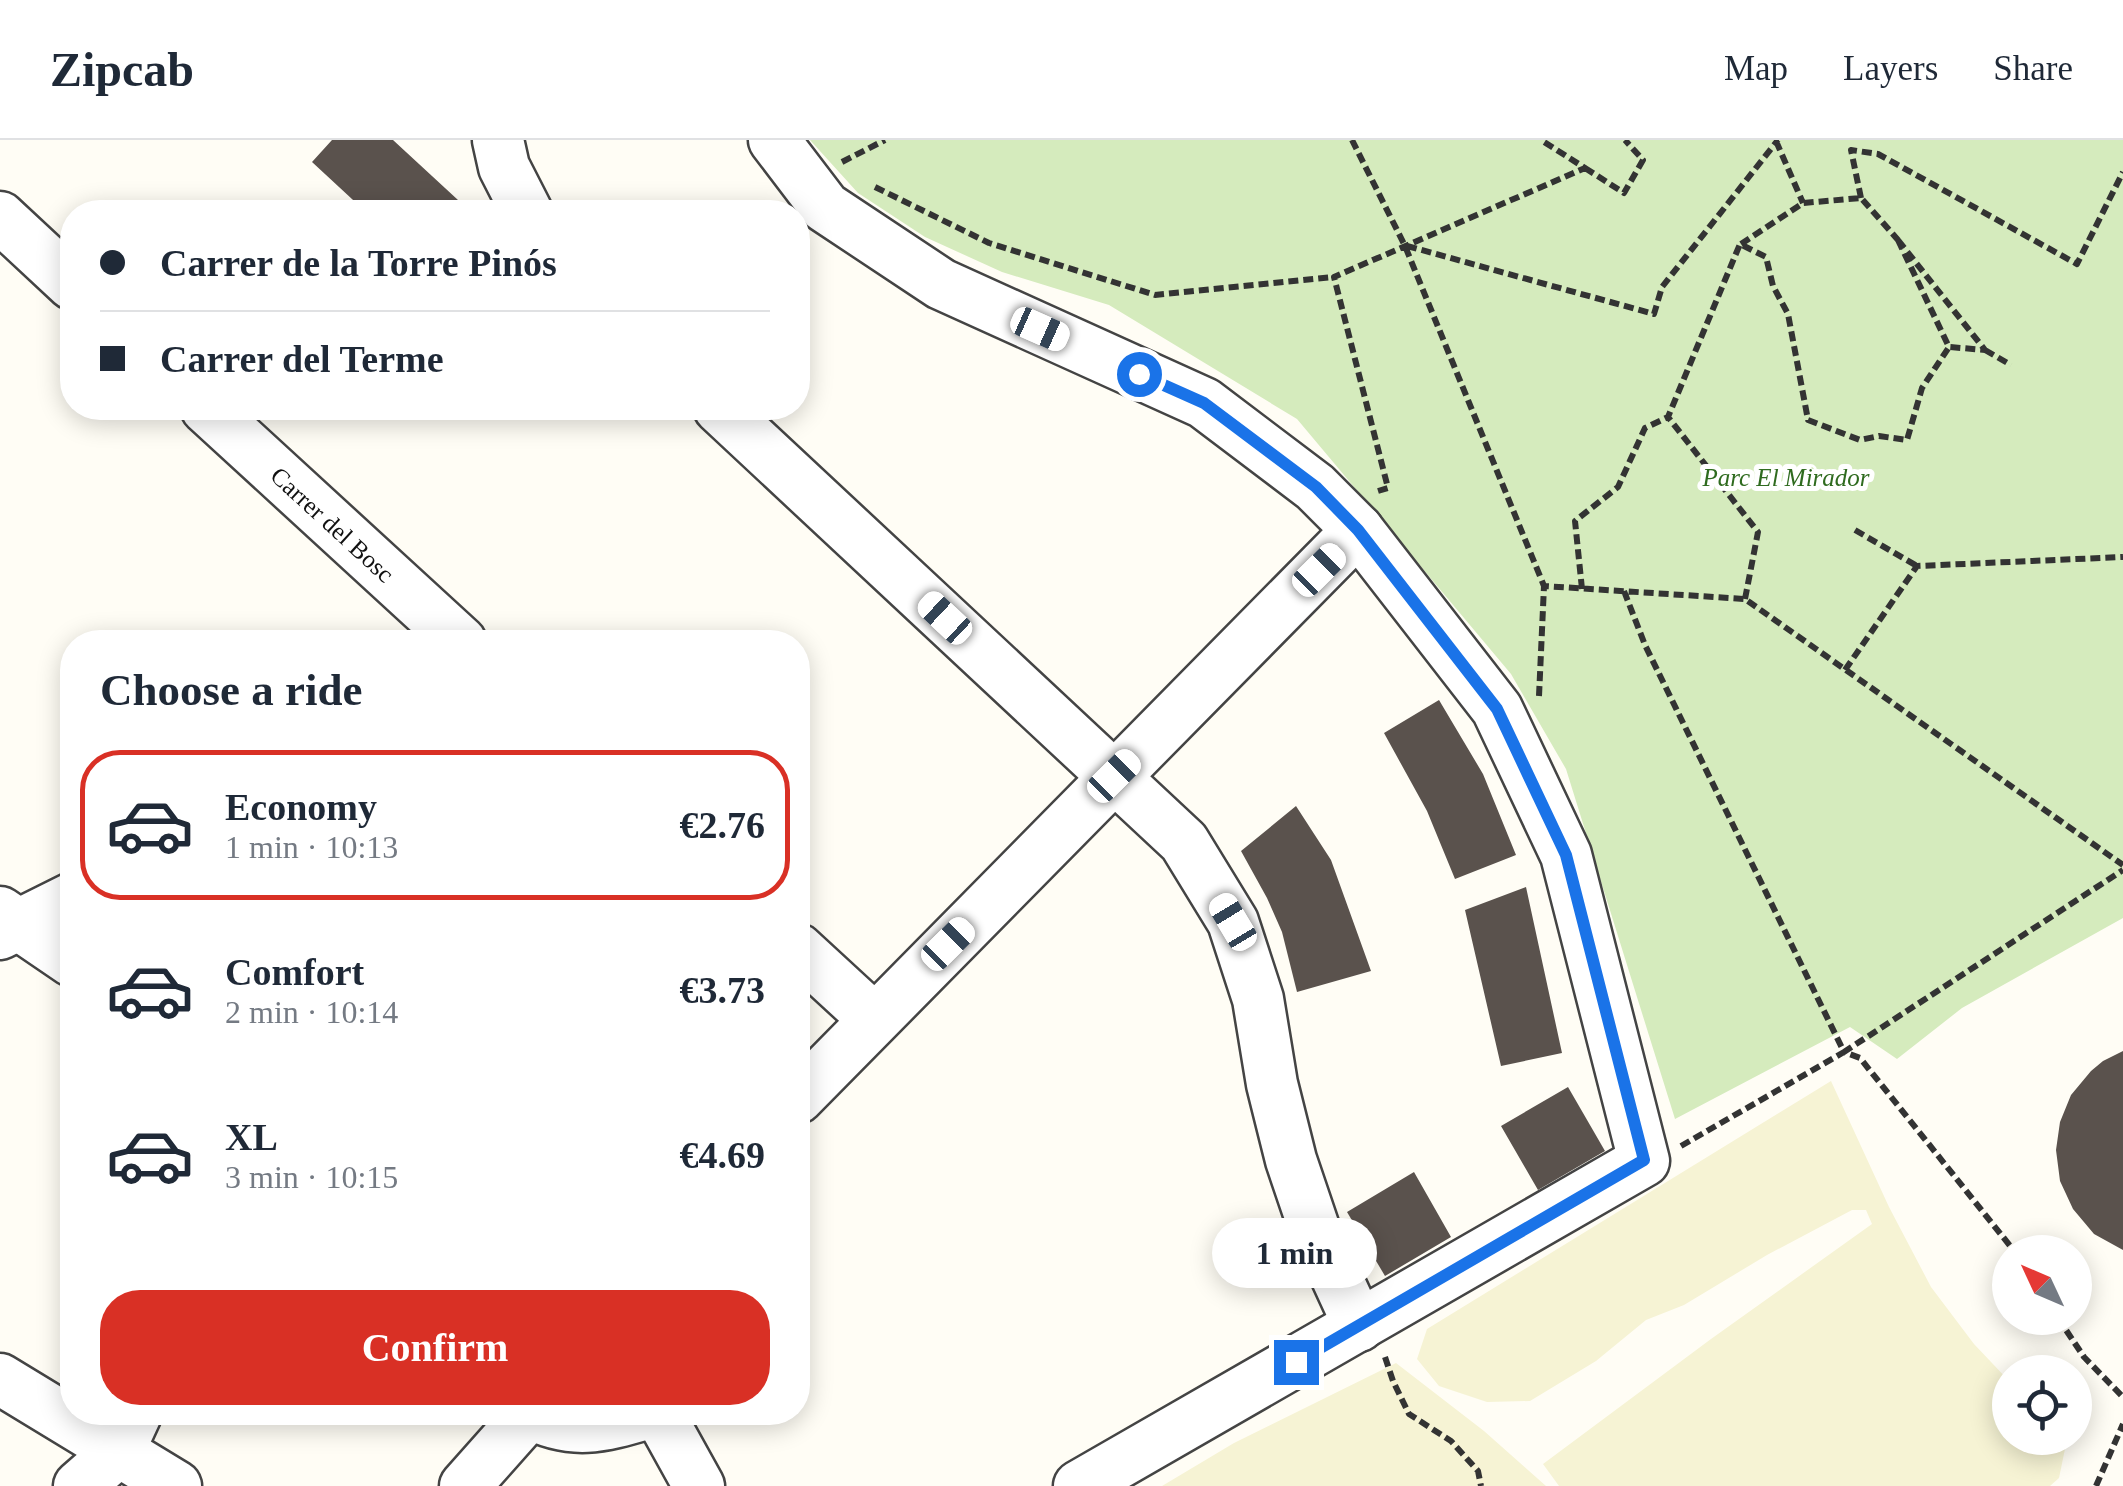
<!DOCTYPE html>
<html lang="en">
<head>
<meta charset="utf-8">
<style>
  body { margin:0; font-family:"Times New Roman",serif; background:#f6f6f7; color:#1f2937; height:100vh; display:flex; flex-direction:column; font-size:38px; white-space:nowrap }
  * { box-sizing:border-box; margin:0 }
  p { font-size:32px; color:#747a83 }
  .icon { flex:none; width:55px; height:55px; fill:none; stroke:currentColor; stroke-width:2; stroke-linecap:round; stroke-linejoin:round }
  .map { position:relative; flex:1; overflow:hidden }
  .details { position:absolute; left:60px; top:490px; width:750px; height:795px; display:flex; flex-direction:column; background:#fff; border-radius:40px; box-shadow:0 5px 25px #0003 }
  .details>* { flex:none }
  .guide { position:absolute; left:60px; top:60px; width:750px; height:220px; border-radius:40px; box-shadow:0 5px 25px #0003; display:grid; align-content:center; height:220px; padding:0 40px; background:#fff }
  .needle { width:65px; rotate:314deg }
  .buttons { position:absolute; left:1992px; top:1095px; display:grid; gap:20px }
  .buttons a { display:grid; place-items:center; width:100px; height:100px; border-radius:50%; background:#fff; box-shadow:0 5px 25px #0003; font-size:50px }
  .end { position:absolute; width:45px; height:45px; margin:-22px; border:12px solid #1a73e8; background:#fff; box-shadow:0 0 0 5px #fff }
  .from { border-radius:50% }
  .bubble { position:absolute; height:70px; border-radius:35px; background:#fff; box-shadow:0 5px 25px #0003; font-size:32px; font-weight:700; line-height:70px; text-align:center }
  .car { position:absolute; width:30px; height:60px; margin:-30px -15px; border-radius:12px; box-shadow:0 0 8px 2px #0007; background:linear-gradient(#fff 24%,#345 0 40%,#fff 0 76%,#345 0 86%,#fff 0) }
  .guide b { display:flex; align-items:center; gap:35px; height:95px; font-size:38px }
  .guide b+b { border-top:2px solid #e0e1e3 }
  .guide i { width:25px; height:25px; background:#1f2937 }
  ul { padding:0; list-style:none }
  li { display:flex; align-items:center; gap:30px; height:150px; margin:0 20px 15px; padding:0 20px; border:5px solid transparent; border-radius:40px }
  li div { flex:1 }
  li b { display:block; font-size:38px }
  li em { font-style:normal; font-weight:700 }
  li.current { border-color:#d93025 }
  li>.icon { width:90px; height:90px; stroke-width:1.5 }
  h2 { padding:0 40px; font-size:45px; line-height:120px }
  .action { display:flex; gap:20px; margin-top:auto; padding:20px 40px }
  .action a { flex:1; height:115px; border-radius:40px; background:#d93025; color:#fff; font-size:40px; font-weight:700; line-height:115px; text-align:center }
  header { display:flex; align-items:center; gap:60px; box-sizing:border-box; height:140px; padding:0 50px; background:#fff; border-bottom:2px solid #e0e1e3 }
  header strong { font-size:48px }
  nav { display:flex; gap:55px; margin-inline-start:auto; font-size:35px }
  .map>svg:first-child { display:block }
  .farmland { fill:#f6f3d4 }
  .green { fill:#d5ebbd }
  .building { fill:#5a524d }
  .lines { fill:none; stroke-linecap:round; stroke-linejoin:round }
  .minor-casing { stroke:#444; stroke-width:55 }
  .path { stroke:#333; stroke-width:6; stroke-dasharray:10 5; stroke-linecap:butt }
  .minor { stroke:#fff; stroke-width:50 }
  .route { stroke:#1a73e8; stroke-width:12 }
  .labels { text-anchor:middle; stroke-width:10; stroke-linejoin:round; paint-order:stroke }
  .park-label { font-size:25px; font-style:italic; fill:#2f6b1f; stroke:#fff }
  .street-label { font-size:25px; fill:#111; stroke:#fff }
</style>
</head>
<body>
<header>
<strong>Zipcab</strong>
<nav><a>Map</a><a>Layers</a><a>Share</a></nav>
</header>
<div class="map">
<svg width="2123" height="1346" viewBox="0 0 2123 1346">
  <rect width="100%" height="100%" fill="#fffdf5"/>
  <path class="farmland" d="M1831,941L1889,1067L1931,1147L1974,1204L2010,1242V1298H2060L2066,1304L2059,1338L2050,1346H1559L1543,1324L1711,1199L1872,1084L1866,1070H1852L1767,1115L1684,1165L1646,1180L1596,1221L1530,1261L1487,1262L1439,1246L1417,1219L1427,1189Z
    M1396,1223L1484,1291L1546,1346H1162L1234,1303Z"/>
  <path class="green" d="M810,0H2123V778L1962,868L1897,919L1850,887L1675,979L1566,629L1511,534L1297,279L1109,165L1002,132L925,97L858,53Z"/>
  <path class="building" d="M332,0H393L471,72H366L312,22Z
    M1439,560L1483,634L1516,715L1455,739L1427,671L1384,593Z
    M1296,666L1331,720L1371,831L1297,852L1282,792L1267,758L1241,711Z
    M1526,747L1562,913L1501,926L1465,770Z
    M2123,911V1110L2094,1094L2073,1069L2060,1041L2056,1010L2060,982L2071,955L2091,931L2103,921Z
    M1568,947L1605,1011L1538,1050L1501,986Z
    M1414,1032L1451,1097L1385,1136L1347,1072Z"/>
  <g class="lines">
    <defs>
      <g id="minor">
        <path d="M498,0L504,27L527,72"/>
        <path d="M774,0L825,67L941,144L1204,263L1315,347L1358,390L1497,569L1566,715L1644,1021L1079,1346"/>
        <path d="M0,77L72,144"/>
        <path id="s1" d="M206,268L461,502"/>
        <path d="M719,268L1184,702L1233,782L1258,859L1272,944L1291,1020L1314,1088L1359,1186"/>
        <path d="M0,772L72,821"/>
        <path d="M0,794L72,758"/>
        <path d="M798,809L874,879"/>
        <path d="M798,958L1358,390"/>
        <path d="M0,1239L176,1346"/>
        <path d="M527,1272C574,1297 605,1286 653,1272"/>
        <path d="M658,1272L699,1346"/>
        <path d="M79,1346L119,1311L137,1272"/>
        <path d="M465,1346L529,1274"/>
      </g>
    </defs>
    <use href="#minor" class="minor-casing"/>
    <path class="path" d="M1352,0L1405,106L1544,446
      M1776,1L1803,63
      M842,22L885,0
      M1585,28L1624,53L1643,20L1625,0
      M875,47L989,103L1155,155L1334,137
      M1861,58L1851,10L1878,14L2077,124L2123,32
      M1898,100L1985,210L1949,207Z
      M1741,104L1803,63L1861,58L1898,100
      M1407,106L1654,174L1662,147L1778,0
      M1985,210L2011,225
      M1378,351L1388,348L1334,137L1585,28L1541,0
      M1855,390L1917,426
      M1582,449L1575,381L1618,347L1645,288L1668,277
      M1624,451L1645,505L1844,912L2123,730
      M1745,459L1758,392L1668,277L1740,104L1766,117L1773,146L1788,174L1808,280L1860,300L1879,296L1907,300L1922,248L1949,207
      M1845,530L1917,426L2123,417
      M1539,556L1544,446L1745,459L2123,725
      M1681,1006L1844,912L1860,918L2015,1112
      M2058,1178L2084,1217L2123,1257
      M1385,1217L1393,1241L1409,1274L1451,1301L1478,1331L1481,1346
      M2096,1346L2123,1284"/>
    <use href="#minor" class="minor"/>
  </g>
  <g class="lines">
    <path class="route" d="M1139,234L1204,263L1316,347L1358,390L1497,569L1566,715L1644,1020L1296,1222"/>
  </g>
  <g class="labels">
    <g class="park-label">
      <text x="1786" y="346">Parc El Mirador</text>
    </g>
    <g class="street-label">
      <text dy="9" stroke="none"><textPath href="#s1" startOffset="172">Carrer del Bosc</textPath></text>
    </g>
  </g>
</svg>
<div class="buttons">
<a><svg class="needle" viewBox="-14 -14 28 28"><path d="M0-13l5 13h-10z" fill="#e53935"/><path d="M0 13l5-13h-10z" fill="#747a83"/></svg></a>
<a><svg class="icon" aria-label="locate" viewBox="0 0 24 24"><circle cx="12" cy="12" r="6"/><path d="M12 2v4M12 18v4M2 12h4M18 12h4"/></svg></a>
</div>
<i class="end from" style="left:1139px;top:234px"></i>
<i class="end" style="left:1296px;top:1222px"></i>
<div class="bubble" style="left:1212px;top:1078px;width:165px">1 min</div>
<i class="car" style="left:1040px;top:189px;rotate:114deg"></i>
<i class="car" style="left:1319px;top:430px;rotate:45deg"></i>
<i class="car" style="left:945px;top:478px;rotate:313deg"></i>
<i class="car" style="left:1114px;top:636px;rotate:45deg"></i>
<i class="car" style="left:1233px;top:782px;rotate:329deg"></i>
<i class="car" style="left:948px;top:804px;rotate:45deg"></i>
<div class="guide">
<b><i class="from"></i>Carrer de la Torre Pinós</b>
<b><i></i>Carrer del Terme</b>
</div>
<section class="details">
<h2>Choose a ride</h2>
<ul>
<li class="current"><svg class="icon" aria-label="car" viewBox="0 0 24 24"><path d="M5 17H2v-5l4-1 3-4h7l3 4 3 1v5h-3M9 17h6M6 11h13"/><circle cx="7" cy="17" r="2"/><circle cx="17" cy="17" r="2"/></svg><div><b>Economy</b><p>1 min · 10:13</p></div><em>€2.76</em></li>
<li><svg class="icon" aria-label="car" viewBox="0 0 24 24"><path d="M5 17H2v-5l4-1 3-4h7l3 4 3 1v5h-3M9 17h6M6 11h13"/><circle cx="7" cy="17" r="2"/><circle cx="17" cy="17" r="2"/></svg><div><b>Comfort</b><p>2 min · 10:14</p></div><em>€3.73</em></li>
<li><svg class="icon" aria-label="car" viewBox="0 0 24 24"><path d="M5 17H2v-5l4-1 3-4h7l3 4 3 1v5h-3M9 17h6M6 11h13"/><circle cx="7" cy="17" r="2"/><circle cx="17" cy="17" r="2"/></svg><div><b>XL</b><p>3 min · 10:15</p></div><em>€4.69</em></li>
</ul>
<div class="action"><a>Confirm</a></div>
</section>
</div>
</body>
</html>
